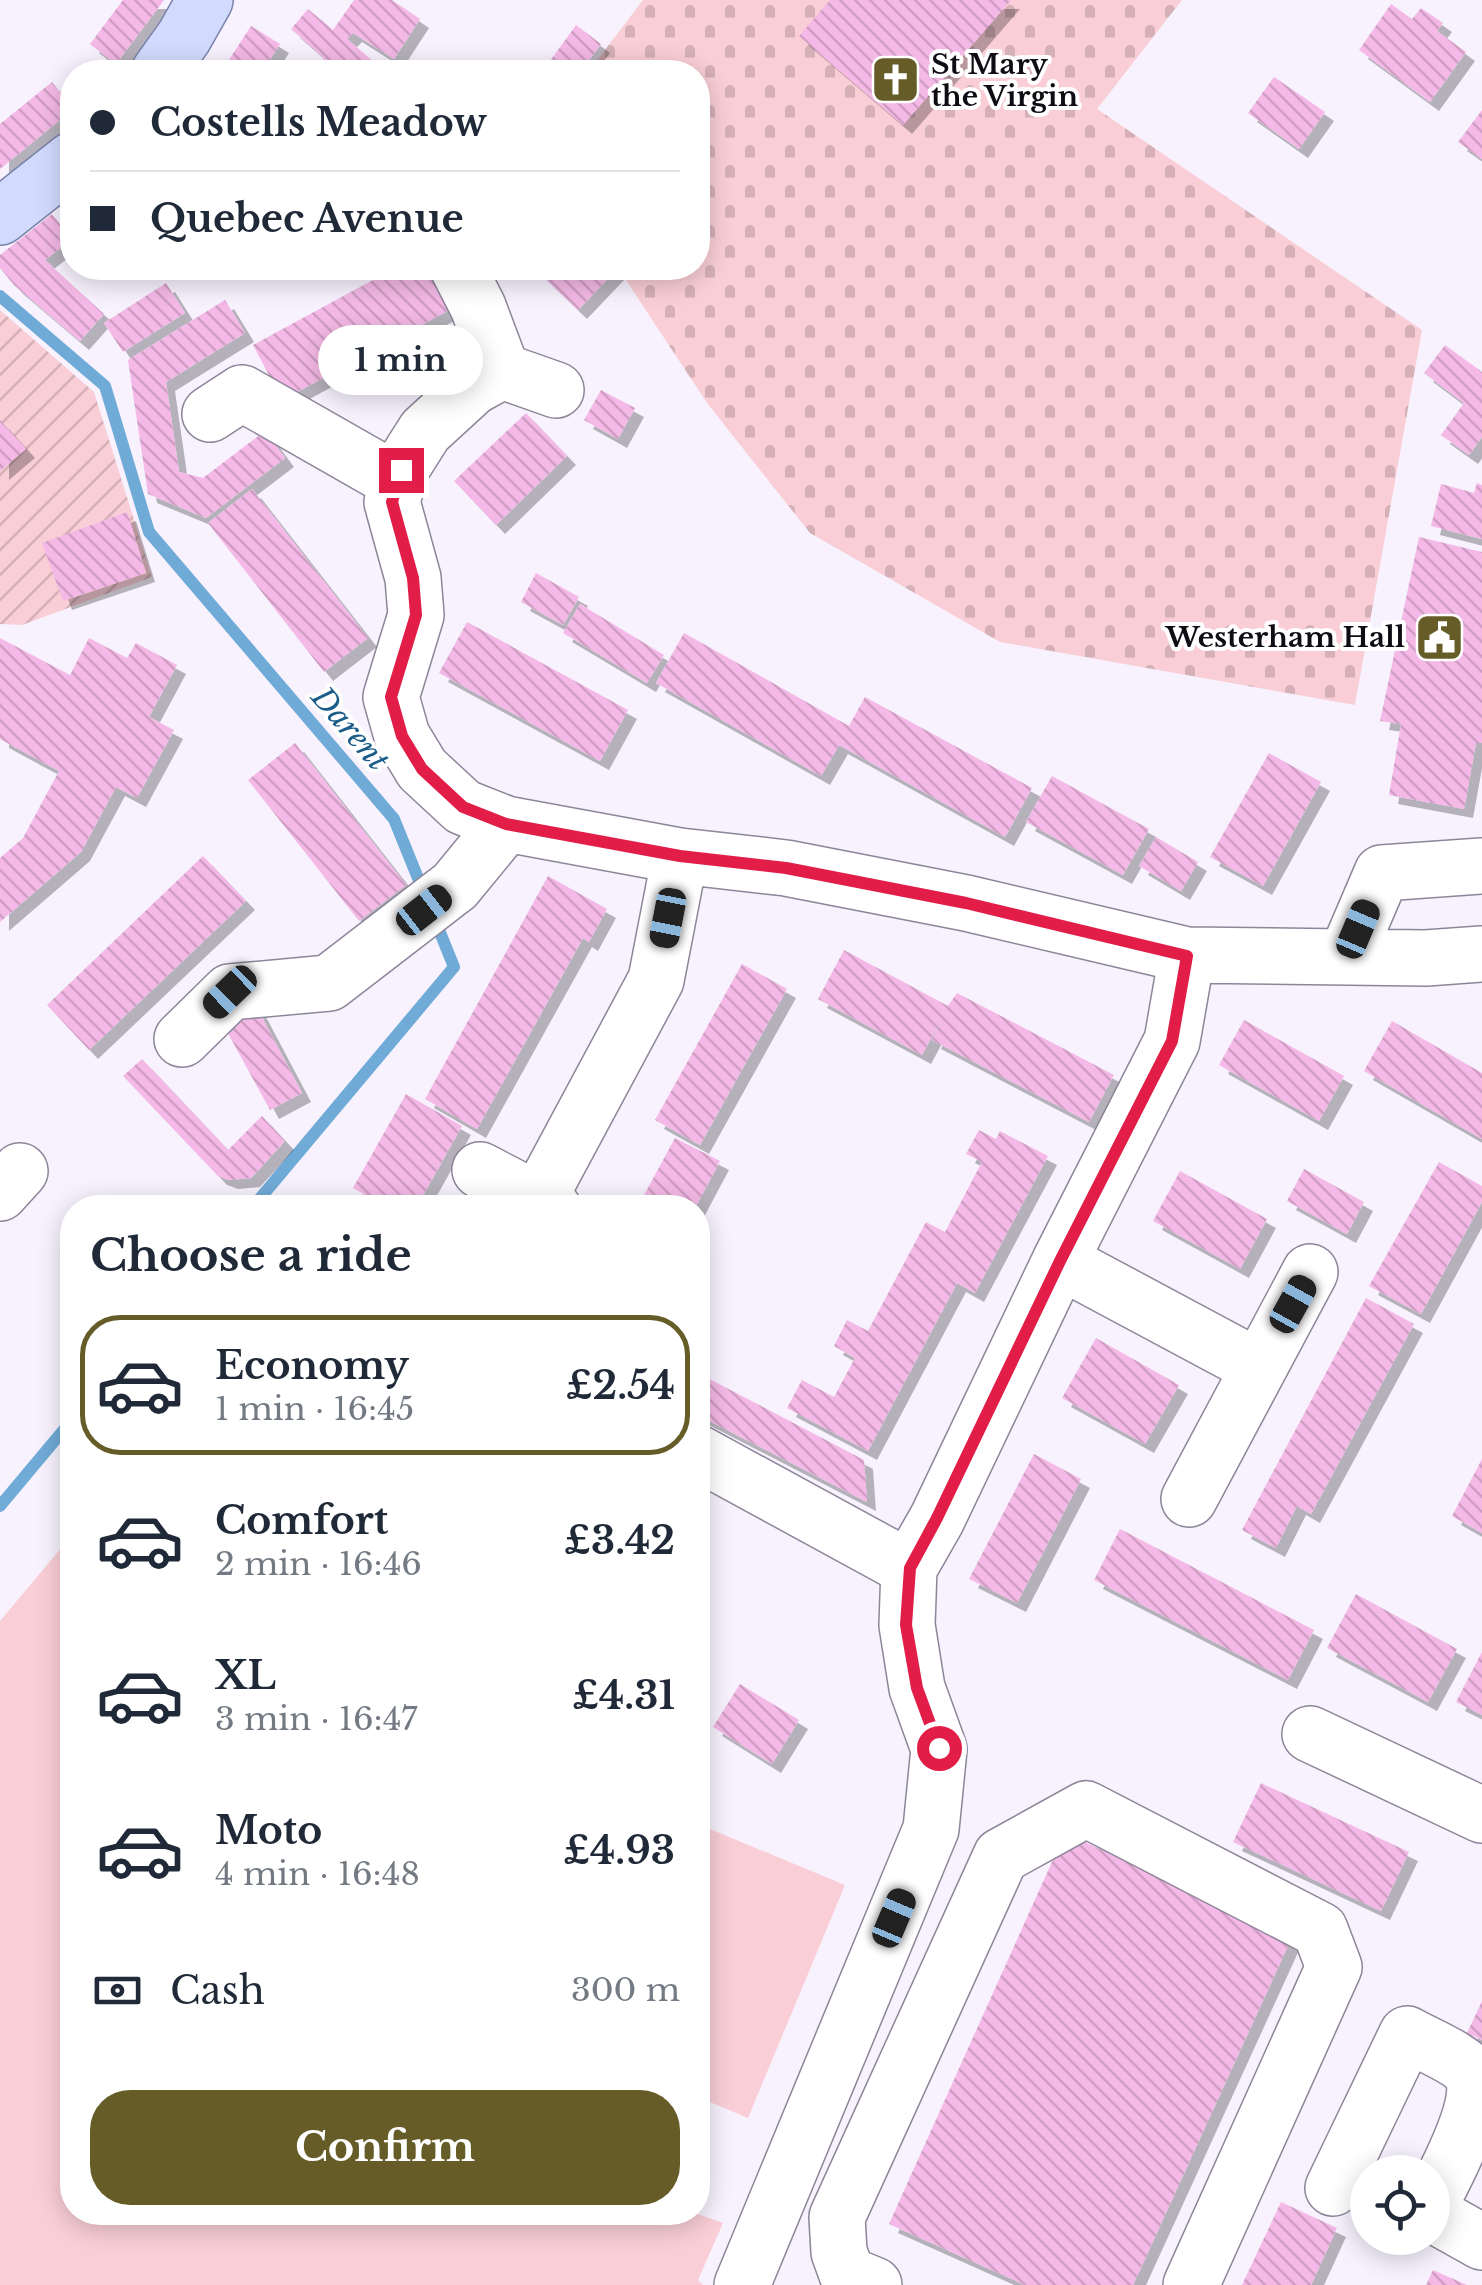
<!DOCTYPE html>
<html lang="en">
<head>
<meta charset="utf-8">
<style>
  body { margin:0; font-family:"Libre Baskerville",serif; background:#f2f2f3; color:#1f2937; height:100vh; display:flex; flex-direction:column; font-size:38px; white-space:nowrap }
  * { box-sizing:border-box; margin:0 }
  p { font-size:32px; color:#747a83 }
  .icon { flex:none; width:55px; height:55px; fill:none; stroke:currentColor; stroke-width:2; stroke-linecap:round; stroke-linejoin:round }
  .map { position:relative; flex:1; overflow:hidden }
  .sheet { position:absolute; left:60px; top:1195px; width:650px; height:1030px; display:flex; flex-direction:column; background:#fff; border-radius:40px; box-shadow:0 5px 25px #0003 }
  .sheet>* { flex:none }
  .top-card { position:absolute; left:60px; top:60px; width:650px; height:220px; border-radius:40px; box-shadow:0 5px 25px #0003; display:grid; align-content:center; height:220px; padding:0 30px; background:#fff }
  .buttons { position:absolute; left:1350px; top:2155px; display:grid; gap:20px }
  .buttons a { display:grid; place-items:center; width:100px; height:100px; border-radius:50%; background:#fff; box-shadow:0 5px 25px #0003; font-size:50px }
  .end { position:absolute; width:45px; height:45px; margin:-22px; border:12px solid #e11d48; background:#fff; box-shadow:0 0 0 5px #fff }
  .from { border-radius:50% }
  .bubble { position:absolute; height:70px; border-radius:35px; background:#fff; box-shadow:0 5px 25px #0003; font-size:32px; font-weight:700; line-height:70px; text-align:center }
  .car { position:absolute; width:30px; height:60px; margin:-30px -15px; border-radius:12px; box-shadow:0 0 8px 2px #0007; background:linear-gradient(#222 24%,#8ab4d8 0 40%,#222 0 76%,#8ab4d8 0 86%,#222 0) }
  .top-card b { display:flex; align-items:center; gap:35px; height:95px; font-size:38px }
  .top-card b+b { border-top:2px solid #e0e1e3 }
  .top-card i { width:25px; height:25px; background:#1f2937 }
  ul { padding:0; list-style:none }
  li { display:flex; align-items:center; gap:30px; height:140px; margin:0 20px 15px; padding:0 10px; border:5px solid transparent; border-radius:40px }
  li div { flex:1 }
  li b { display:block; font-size:38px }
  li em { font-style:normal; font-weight:700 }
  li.on { border-color:#665c28 }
  li>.icon { width:90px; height:90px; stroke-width:1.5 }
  h2 { padding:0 30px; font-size:45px; line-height:120px }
  .pay { display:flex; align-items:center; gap:25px; height:110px; padding:0 30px; font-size:38px }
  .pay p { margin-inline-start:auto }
  .button { display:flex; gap:20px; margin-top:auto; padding:20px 30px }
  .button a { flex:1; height:115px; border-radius:40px; background:#665c28; color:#fff; font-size:40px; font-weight:700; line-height:115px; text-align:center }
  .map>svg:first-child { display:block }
  .cemetery { fill:url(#cemetery-stones) }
  .park { fill:#faced6 }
  .garden { fill:url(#garden-furrows) }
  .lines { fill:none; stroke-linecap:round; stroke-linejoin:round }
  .stream { stroke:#70aad6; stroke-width:12 }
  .building { fill:url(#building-back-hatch); filter:url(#shadow) }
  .minor-casing { stroke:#8d8599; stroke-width:58 }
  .major-casing { stroke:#7a83ab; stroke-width:58 }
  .minor { stroke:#fff; stroke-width:55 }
  .major { stroke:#d2dbfe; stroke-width:55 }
  .route { stroke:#e11d48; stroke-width:12 }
  .labels { text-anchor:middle; stroke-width:8; stroke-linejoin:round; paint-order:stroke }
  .poi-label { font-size:28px; font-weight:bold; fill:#0f0c13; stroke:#fff; text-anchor:start }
  .water-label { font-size:30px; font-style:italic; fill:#1b5d88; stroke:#fff }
</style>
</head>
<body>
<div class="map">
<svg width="1482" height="2285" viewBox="0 0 1482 2285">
  <defs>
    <pattern id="cemetery-stones" width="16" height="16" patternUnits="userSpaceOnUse" patternTransform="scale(2.5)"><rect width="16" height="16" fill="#faced6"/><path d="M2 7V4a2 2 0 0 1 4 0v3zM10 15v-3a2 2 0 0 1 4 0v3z" fill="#d5b0b7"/></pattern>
    <pattern id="garden-furrows" width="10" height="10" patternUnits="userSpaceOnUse" patternTransform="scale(2.5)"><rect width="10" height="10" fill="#faced6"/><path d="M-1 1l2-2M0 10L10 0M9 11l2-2" fill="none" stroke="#d5b0b7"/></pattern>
    <pattern id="building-back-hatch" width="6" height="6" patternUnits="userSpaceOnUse" patternTransform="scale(2.5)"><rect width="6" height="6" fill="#f4b9e6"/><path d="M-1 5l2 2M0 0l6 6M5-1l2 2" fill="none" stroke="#d09ec4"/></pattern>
    <filter id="shadow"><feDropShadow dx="9" dy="9" stdDeviation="0" flood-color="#0004"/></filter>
  </defs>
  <rect width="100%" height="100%" fill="#f7f2fe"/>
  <path class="cemetery" d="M643,0H1182L1097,109L1422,330L1355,705L1000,642L810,533L707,403L618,268H698V72H588Z"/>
  <path class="park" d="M72,1535V2212L695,2213L723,2223L698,2280L703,2285H0V1621Z
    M698,1824L845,1885L748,2118L698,2097Z"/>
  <path class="garden" d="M0,310L94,392L152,577L22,625L0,624Z"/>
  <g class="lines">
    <path class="stream" d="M0,296L105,386L149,532L394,819L424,893
      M252,1208L454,967L435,920
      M0,1506L72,1420"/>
  </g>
  <path class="building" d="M123,0H164L116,64L90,44Z
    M354,0H392L420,19L394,59L353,33L347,39L386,72H334L326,65L322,56L291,29L308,9L333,30Z
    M830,0H1011L903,125L799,36Z
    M1391,4L1412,19L1421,8L1443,23L1437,31L1466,52L1430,102L1359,50Z
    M576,25L601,44L580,72H542Z
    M251,26L280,44L263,70L268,72H221Z
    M1274,77L1325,112L1299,149L1248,113Z
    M52,82L72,107V110L0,169V124Z
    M1482,110V159L1458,142Z
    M52,214L72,239L45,260L104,314L80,341L14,285L0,268V255Z
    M395,268H426L449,310L282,400L253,345Z
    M534,268H618L578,310Z
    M166,283L185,313L123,352L104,323Z
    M225,300L245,333L166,382L179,472L203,478L265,431L285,458L206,518L148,494L128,360Z
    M1445,345L1482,372V437L1469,455L1441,435L1464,403L1424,373Z
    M601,390L635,408L618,439L584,420Z
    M526,413L567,456L496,525L454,481Z
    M0,420L26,449L0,471Z
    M1477,483L1482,485V539L1431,526L1441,484L1474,493Z
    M252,489L368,638L324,672L208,523Z
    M127,512L146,573L63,601L42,543Z
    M1419,537L1482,552V743H1476L1464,809L1389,795L1401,724L1380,721Z
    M536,573L579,597L563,625L521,602Z
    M580,604L664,655L647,683L563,633Z
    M467,622L628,710L600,761L439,673Z
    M684,633L849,726L865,697L1032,788L1005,837L839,745L821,776L656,683Z
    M0,638L70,675L89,638L127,658L136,643L177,665L149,717L174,730L137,798L116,787L81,852L0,922V858L23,838L59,771L0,739Z
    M295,743L406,885L359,921L248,780Z
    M1269,753L1321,782L1263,886L1210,857Z
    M1052,776L1149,829L1123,875L1026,822Z
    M1156,837L1198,862L1181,891L1139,866Z
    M203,856L246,901L89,1050L47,1005Z
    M548,876L607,909L589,942L583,938L477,1129L425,1099Z
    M844,950L948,1006L957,993L1114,1075L1089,1122L932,1040L942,1018L922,1055L818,999Z
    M742,964L787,989L700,1145L655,1120Z
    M257,1008L302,1093L270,1110L224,1026Z
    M1244,1020L1344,1076L1319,1121L1219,1065Z
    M1392,1021L1482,1073V1139L1364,1071Z
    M142,1059L228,1150L262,1116L285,1141L251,1178L229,1180L218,1176L123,1076Z
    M406,1094L462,1126L416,1208H388L353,1188Z
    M979,1130L996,1139L1000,1131L1048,1156L975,1293L957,1283L868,1451L787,1408L802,1380L834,1397L855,1358L834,1346L847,1320L868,1331L926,1222L945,1232L982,1162L966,1154Z
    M675,1138L720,1161L695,1208H637Z
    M1439,1162L1482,1186V1202L1421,1314L1369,1286Z
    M1304,1169L1364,1202L1347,1234L1287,1201Z
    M1180,1171L1267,1219L1240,1269L1153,1221Z
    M1366,1298L1414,1324L1311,1514L1297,1506L1276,1548L1242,1530Z
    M1096,1338L1179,1385L1145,1444L1062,1398Z
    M698,1373L864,1460L867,1502L698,1415Z
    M1034,1454L1081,1479L1017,1603L969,1579Z
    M1482,1459V1533L1452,1516Z
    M1120,1529L1314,1630L1288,1680L1094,1580Z
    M1356,1594L1457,1649L1428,1702L1327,1648Z
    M1482,1652V1715L1456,1702Z
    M740,1684L799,1720L772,1764L713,1727Z
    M1261,1783L1409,1852L1381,1911L1233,1842Z
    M1065,1833L1292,1937L1133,2285H1025L889,2224Z
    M1482,2001V2040L1467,2033Z
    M1281,2202L1337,2228L1311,2285H1242Z
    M1433,2270L1467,2285H1426Z"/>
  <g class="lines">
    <defs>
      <path id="minor" d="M458,268L478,307L502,371L556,390
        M502,371L473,387L425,431L401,469L392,502L413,578L416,615L391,697L402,736L422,769L463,807L506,824L680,856L786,868L966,903L1187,955L1426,958L1482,954
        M210,414L242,393L398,482
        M1346,957L1382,873L1482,866
        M182,1039L230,992L329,983L455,886L506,824
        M480,1170L553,1208
        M0,1193L20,1171
        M538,1200L656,980L680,856
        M1060,1261L1258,1367
        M698,1453L909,1568
        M1189,1499L1310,1272
        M1310,1734L1482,1815
        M1333,2188L1407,2034C1424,2044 1464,2059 1473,2076C1482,2107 1447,2172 1432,2201
        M1432,2214L1482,2242
        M742,2285L931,1829L939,1749L917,1688L907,1625L909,1568L937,1519L1060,1261L1172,1041L1187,955
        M874,2285L847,2274L839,2252L837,2217L1001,1856L1086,1809L1320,1930L1334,1967L1191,2285"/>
      <path id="major" d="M159,72L184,37L205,0
        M0,217L72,160"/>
    </defs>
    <use href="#minor" class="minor-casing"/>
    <use href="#major" class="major-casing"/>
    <use href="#minor" class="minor"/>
    <use href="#major" class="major"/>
  </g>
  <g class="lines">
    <path class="route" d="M401,470L392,502L413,578L416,615L391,697L402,736L422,769L463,807L506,824L680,856L786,868L966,903L1187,956L1172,1041L1060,1261L937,1518L910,1568L906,1625L917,1688L939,1748"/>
  </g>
  <defs>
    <symbol id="church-square" viewBox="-11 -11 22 22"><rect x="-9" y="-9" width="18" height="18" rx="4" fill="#665c28" stroke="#fff"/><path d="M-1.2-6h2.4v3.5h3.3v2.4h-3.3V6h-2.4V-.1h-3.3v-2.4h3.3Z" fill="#fff"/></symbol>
    <symbol id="civic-square" viewBox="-11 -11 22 22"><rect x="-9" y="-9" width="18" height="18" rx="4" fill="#665c28" stroke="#fff"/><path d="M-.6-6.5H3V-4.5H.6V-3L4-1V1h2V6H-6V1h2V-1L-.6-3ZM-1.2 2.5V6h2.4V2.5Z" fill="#fff"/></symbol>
  </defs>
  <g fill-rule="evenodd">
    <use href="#church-square" x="868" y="52" width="55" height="55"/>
    <use href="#civic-square" x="1412" y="610" width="55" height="55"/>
  </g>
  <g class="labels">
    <g class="poi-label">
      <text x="931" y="74">St Mary<tspan x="931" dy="32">the Virgin</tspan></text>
      <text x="1405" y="647" text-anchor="end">Westerham Hall</text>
    </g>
    <g class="water-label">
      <text transform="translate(350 729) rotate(49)" y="10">Darent</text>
    </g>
  </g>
</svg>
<div class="buttons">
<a><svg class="icon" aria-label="locate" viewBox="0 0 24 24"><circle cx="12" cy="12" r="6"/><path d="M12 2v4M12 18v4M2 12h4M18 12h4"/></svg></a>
</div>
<i class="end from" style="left:939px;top:1748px"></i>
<i class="end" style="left:401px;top:470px"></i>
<div class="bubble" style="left:318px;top:325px;width:165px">1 min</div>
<i class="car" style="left:424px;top:910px;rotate:52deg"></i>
<i class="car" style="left:668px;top:918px;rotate:191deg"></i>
<i class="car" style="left:1358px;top:929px;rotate:23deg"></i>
<i class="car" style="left:230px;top:992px;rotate:226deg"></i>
<i class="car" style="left:1293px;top:1304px;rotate:29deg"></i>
<i class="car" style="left:894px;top:1918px;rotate:23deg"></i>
<div class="top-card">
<b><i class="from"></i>Costells Meadow</b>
<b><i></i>Quebec Avenue</b>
</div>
<section class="sheet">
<h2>Choose a ride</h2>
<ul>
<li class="on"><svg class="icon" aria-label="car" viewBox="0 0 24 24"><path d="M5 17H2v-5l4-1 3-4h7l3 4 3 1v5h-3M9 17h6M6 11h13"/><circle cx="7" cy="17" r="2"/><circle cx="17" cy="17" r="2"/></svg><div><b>Economy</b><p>1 min · 16:45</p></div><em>£2.54</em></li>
<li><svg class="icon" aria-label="car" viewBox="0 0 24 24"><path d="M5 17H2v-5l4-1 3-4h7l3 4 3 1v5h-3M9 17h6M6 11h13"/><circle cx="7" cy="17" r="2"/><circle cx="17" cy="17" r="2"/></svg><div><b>Comfort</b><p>2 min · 16:46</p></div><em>£3.42</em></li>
<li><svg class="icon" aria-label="car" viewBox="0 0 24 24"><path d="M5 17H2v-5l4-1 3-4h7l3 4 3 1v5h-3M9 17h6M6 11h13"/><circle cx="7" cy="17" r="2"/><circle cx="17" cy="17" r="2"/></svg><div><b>XL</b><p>3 min · 16:47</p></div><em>£4.31</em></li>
<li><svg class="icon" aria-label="car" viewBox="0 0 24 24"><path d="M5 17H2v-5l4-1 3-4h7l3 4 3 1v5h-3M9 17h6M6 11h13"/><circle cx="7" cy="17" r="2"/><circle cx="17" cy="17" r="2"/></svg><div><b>Moto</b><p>4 min · 16:48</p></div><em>£4.93</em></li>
</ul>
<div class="pay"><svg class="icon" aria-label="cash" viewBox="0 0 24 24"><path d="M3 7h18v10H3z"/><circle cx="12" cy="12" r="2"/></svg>Cash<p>300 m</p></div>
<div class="button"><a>Confirm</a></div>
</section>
</div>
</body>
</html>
